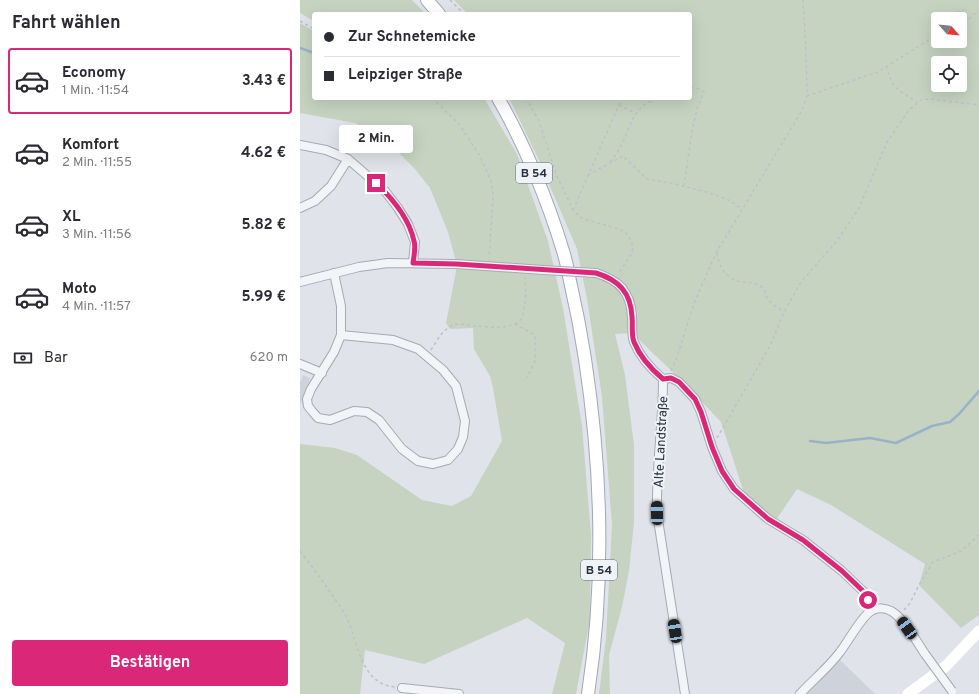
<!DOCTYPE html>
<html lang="de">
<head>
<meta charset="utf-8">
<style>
  body { margin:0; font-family:Overpass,sans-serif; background:#f7f7f7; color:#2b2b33; height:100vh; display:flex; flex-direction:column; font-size:15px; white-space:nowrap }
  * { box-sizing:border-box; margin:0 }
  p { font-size:13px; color:#7c7c81 }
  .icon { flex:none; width:22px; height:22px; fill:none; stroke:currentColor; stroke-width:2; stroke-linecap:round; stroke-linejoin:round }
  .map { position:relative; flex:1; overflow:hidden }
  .drawer { display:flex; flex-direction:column; background:#fff; width:300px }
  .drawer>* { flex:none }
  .top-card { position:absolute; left:12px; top:12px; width:380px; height:88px; border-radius:4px; box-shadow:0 4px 16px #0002; display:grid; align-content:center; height:88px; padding:0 12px; background:#fff }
  .needle { width:26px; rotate:117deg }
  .tools { position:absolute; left:631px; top:12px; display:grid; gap:8px }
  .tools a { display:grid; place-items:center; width:36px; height:36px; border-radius:4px; background:#fff; box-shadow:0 4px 16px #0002; font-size:20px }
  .end { position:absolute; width:18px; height:18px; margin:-9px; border:5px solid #db2777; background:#fff; box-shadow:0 0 0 2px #fff }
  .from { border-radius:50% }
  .bubble { position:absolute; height:28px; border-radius:4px; background:#fff; box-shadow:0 4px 16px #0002; font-size:13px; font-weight:700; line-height:28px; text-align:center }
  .car { position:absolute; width:12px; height:24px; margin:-12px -6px; border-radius:5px; box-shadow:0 0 3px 1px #0007; background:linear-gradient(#222 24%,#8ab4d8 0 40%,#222 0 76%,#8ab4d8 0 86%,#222 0) }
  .top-card b { display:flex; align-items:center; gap:14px; height:38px; font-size:15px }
  .top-card b+b { border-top:1px solid #e1e1e2 }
  .top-card i { width:10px; height:10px; background:#2b2b33 }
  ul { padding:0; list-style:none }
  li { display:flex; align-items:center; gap:12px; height:66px; margin:0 8px 6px; padding:0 4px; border:2px solid transparent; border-radius:4px }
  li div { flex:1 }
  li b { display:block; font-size:15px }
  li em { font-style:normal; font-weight:700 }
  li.active { border-color:#db2777 }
  li>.icon { width:36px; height:36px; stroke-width:1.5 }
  h2 { padding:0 12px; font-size:18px; line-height:48px }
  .pay { display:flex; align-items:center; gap:10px; height:44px; padding:0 12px; font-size:15px }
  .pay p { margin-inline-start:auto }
  .primary-button { display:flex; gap:8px; margin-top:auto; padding:8px 12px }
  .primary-button a { flex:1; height:46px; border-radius:4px; background:#db2777; color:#fff; font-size:16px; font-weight:700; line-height:46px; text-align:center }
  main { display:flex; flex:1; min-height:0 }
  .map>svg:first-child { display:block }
  .built { fill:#ced2db }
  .green { fill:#c6d3c1; fill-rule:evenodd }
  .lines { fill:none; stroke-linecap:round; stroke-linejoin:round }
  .stream { stroke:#9ab2c9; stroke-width:2.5 }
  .street-casing { stroke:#a5aab3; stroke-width:10 }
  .primary-casing { stroke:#9fa8b4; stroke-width:14 }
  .path { stroke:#bdc1c7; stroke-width:1.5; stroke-dasharray:3 3; stroke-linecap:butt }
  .street { stroke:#f2f4f7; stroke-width:8 }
  .secondary { stroke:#fff; stroke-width:11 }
  .primary { stroke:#fff; stroke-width:12 }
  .street-bridge-casing { stroke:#a5aab3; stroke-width:10; stroke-linecap:butt }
  .street-bridge { stroke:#f2f4f7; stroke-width:8 }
  .route { stroke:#db2777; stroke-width:5 }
  .labels { text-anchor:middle; stroke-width:4; stroke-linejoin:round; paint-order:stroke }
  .shield { fill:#eff2f6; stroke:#646b77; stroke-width:1 }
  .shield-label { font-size:12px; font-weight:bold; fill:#283140 }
  .street-label { font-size:13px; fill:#283140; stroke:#eff2f6 }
</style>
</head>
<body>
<main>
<section class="drawer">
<h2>Fahrt wählen</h2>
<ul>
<li class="active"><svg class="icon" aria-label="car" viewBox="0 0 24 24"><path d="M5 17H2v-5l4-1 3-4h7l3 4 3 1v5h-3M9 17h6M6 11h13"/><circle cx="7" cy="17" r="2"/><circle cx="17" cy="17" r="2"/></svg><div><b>Economy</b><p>1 Min. · 11:54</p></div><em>3.43 €</em></li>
<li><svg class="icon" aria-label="car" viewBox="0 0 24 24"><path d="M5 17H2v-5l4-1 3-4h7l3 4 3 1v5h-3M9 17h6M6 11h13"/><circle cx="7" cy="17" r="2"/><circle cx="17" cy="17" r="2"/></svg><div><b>Komfort</b><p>2 Min. · 11:55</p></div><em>4.62 €</em></li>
<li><svg class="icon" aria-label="car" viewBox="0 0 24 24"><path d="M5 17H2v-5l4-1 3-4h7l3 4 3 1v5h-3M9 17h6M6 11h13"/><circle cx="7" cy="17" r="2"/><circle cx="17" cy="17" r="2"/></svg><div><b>XL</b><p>3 Min. · 11:56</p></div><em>5.82 €</em></li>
<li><svg class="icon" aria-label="car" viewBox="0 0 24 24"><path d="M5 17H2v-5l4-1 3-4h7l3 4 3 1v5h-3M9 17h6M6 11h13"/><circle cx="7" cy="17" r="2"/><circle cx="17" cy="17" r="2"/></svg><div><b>Moto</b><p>4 Min. · 11:57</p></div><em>5.99 €</em></li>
</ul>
<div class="pay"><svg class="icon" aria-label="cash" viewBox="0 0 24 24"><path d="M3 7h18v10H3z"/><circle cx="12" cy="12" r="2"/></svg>Bar<p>620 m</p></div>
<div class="primary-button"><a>Bestätigen</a></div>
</section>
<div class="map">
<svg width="679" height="694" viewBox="0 0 679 694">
  <rect width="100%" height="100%" fill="#e0e3e9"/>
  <path class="built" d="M3,375L10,378L0,405V383Z
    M539,659L575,694H505Z"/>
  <path class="green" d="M0,0H112L126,14H14V21L0,13Z
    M154,0H679V615L661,628L619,585L625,564L531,505L497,489L476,520L444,493L421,422L380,379L332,333L315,334L325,375L334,445V522L329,571L322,607L309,655L310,694H299L306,638L312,525L302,397L287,299L277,249L237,156L209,98H390V14H168ZM638,19H660V41H638ZM638,63H660V85H638Z
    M0,23L14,31V98H184L217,154L248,241L263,308L282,426L291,535L290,619L276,694H252L265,643L227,618L124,664L65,650L60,694H0V444L35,448L57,455L122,500L152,506L171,496L202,441L193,388L190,376L174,349L173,328L150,329L146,323L156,271L155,258L148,232L130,188L115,169L87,141L55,123L0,113Z"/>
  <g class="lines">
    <path class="stream" d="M0,48L14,53
      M510,441L526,443L570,438L596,443L632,426L650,422L659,414L679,391"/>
    <defs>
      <path id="street" d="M0,145L26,150L48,159L85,191L98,208L108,224L115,242L113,263
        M0,208L15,201L31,186L48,159
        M34,273L41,306V335L93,340L118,349L143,370L156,386L165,421L163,437L158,449L148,460L133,464L118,461L102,449L79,420L67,412L54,411L30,420L18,418L12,411L8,406L7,399L11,389L34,352L41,335
        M296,273C319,280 331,292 332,317C333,326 331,334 334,342C340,357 351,369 363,379
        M0,282L59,267L88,263L156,264L243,270
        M0,364L22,373
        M363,379L371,378L379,382L395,399L401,412L412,447L422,471L434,489L468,519L503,540L542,571L565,593L569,600L571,611
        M363,379C363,424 356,468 357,513L385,694
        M102,688L159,694
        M500,694C513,680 529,667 540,652C548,642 561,617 571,611C577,607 586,608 591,611C603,617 617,642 625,654"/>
      <path id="primary" d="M127,0L139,14
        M198,98C224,143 248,201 263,251C266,260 268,271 270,281C276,307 281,333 285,359C302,470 305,583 288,694"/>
    </defs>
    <use href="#street" class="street-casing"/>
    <use href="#primary" class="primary-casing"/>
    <path class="path" d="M150,0L164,14
      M647,19L654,13L663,10L669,20
      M0,21L14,29
      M660,27L679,10
      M634,38L638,31
      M586,66L592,83L598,90L617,102
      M507,96L578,72L630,39L638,37
      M132,98L159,124L180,156L192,183L193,198L189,258
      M226,98L239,121L256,174L273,210L279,216L284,219L319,229L325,232L330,238L333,247L332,253L318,274
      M319,105L335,113
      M310,162C315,156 319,150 322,144C333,121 331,109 358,98
      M288,175L323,156L347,179L375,184L410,193L431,201L442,209
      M384,186L392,131L397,109L404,92L399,89L390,87
      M273,210L322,98
      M417,253C418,263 424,276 435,280C443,284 455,281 462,287C466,290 465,294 467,298C471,304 479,308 484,312
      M215,324L235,335V361L227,378
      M131,350C138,339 144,326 158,324C174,325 214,334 222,317C226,308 226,287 225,277
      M371,371L377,357L395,301L416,253L501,112L507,96L506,51L503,0
      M417,438L470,346L484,312L501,282L537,241L559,208L587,142L609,110L621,100L629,99L679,105
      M0,551C11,565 21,579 31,593C35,600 41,607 45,614C58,639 59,684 95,687
      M604,610L610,603L619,585L633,562L661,551L679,535"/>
    <use href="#street" class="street"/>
    <path class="secondary" d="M608,694L646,666L679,631"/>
    <use href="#primary" class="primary"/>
    <defs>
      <path id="street-bridge" d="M243,270L296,273
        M625,654L652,691"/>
    </defs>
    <use href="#street-bridge" class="street-bridge-casing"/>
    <use href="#street-bridge" class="street-bridge"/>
  </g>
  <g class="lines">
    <path class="route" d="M76,183C92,198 109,218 114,241C116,247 114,256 113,263L156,264L296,273C319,280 331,293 332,317C333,326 331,334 334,342C340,357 351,369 363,379L371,378L379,382L395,399L401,412L412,447L422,471L434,489L468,519L503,540L542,571L565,593L568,600"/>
  </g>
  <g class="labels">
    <g class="shield">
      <rect x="216" y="163" width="36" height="20" rx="3"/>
      <rect x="281" y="560" width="36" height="20" rx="3"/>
    </g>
    <g class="shield-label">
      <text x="234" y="177">B 54</text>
      <text x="299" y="574">B 54</text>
    </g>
    <g class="street-label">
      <text transform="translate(360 442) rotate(-87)" y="5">Alte Landstraße</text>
    </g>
  </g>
</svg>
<div class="tools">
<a><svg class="needle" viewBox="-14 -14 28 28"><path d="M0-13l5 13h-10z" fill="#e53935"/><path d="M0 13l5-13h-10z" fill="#7c7c81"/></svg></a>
<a><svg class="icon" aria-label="locate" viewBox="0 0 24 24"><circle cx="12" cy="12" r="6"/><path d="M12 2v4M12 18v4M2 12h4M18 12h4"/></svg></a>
</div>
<i class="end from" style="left:568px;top:600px"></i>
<i class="end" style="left:76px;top:183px"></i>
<div class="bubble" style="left:39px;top:125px;width:74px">2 Min.</div>
<i class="car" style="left:357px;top:513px;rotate:359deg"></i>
<i class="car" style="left:607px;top:628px;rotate:325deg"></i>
<i class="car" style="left:375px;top:631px;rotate:351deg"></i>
<div class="top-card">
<b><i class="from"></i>Zur Schnetemicke</b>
<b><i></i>Leipziger Straße</b>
</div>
</div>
</main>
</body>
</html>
